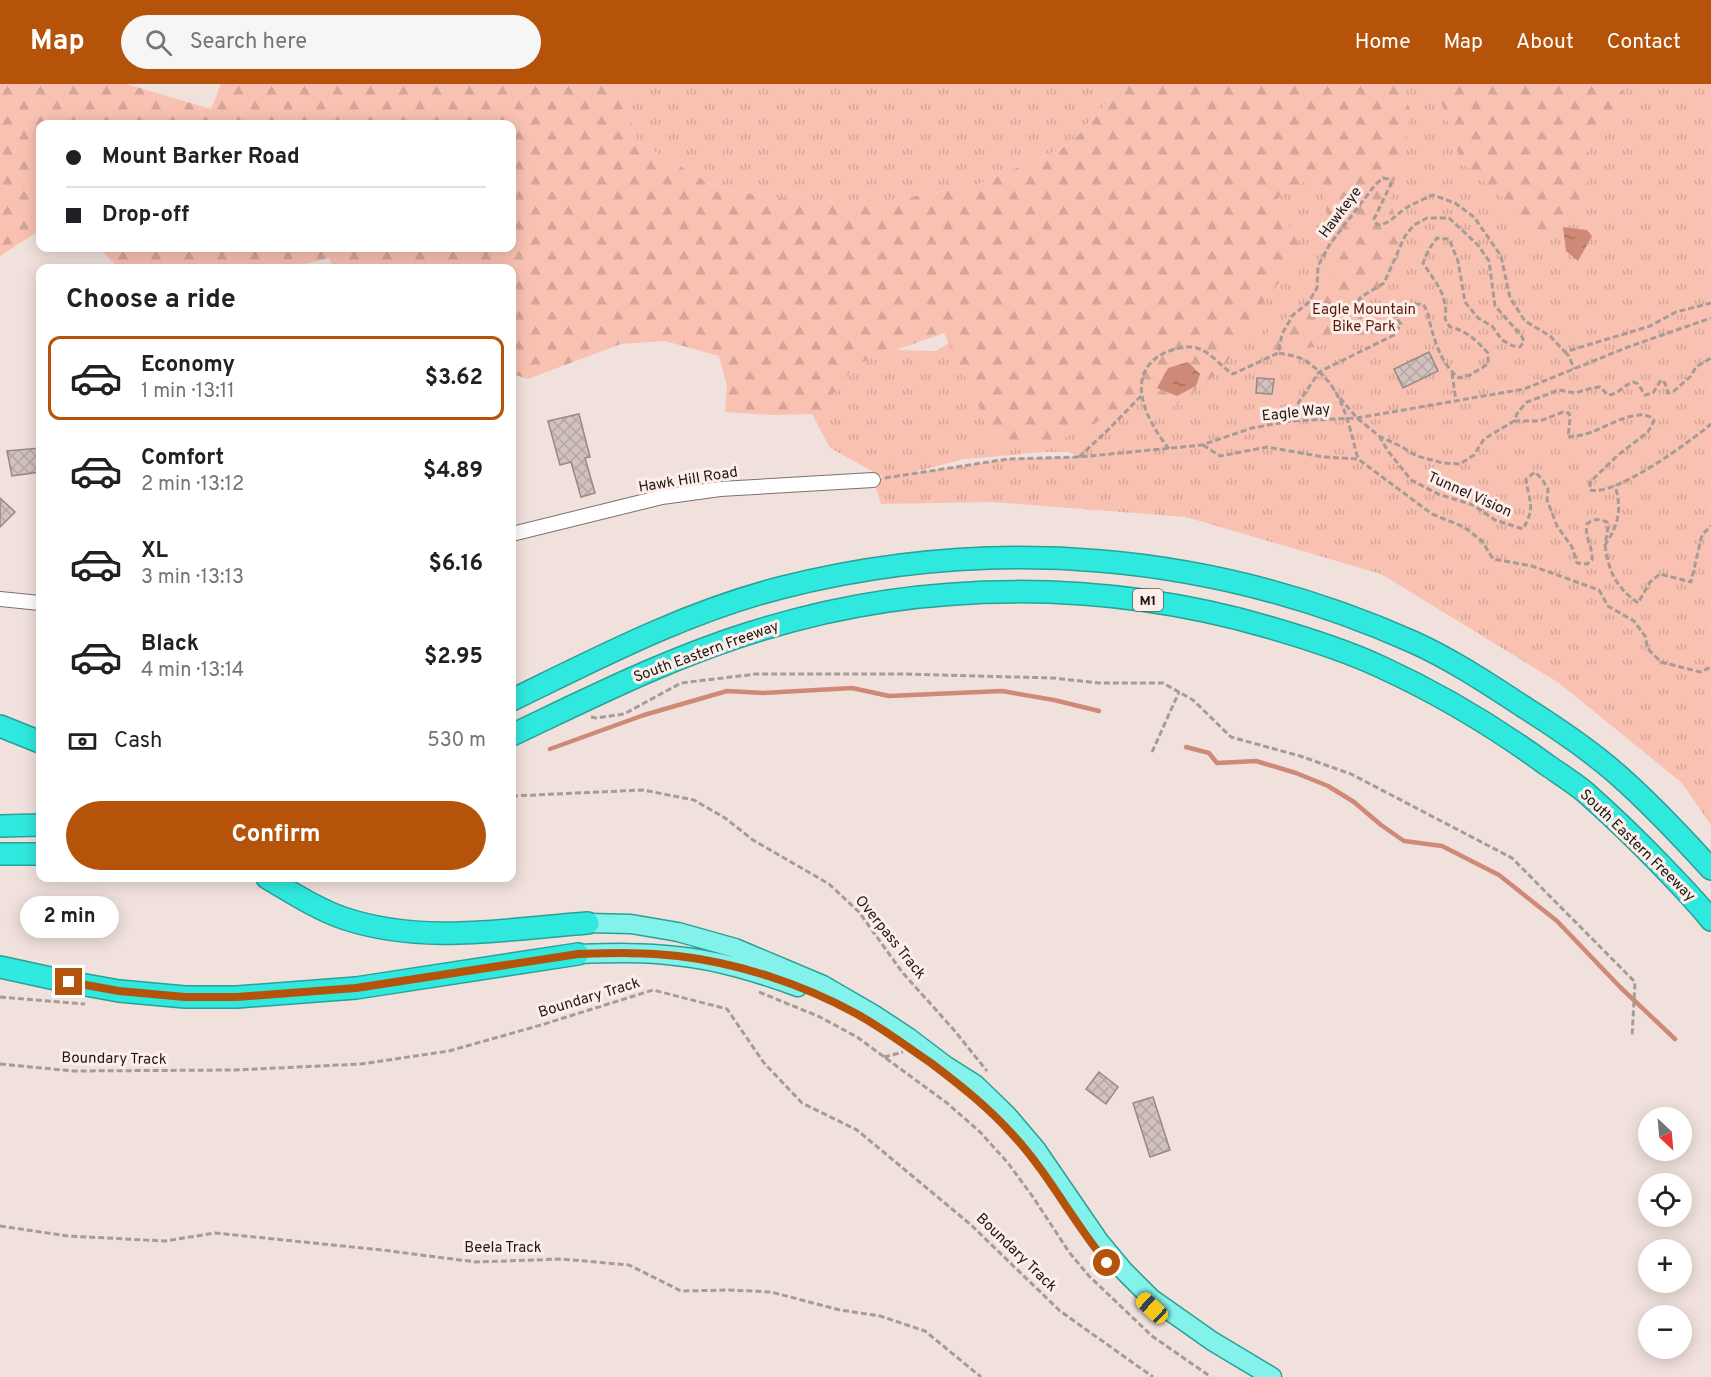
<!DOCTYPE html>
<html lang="en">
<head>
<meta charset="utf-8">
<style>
  body { margin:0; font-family:Overpass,sans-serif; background:#f6f6f6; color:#202124; height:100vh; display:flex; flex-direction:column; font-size:22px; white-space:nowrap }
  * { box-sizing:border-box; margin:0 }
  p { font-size:20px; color:#757577 }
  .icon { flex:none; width:33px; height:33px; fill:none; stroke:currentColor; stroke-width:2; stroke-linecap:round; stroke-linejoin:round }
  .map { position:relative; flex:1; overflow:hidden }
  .panel { position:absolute; left:36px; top:180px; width:480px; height:618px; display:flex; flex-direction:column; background:#fff; border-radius:12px; box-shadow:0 3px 15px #0003 }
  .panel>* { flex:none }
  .top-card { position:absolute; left:36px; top:36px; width:480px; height:132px; border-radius:12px; box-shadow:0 3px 15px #0003; display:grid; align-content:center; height:132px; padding:0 30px; background:#fff }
  .needle { width:39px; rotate:154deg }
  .controls { position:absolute; left:1638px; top:1023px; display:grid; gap:12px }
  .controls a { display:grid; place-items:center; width:54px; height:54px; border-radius:50%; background:#fff; box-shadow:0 3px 15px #0003; font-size:30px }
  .end { position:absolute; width:27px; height:27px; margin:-14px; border:8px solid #b45309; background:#fff; box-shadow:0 0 0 3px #fff }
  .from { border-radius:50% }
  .bubble { position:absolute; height:42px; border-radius:21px; background:#fff; box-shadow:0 3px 15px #0003; font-size:20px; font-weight:700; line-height:42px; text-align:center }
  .car { position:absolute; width:18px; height:36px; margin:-18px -9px; border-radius:8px; box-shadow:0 0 4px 2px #0007; background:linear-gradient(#f5c518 24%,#345 0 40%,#f5c518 0 76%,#345 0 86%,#f5c518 0) }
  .top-card b { display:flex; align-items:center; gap:21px; height:57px; font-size:22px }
  .top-card b+b { border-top:2px solid #e0e0e0 }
  .top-card i { width:15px; height:15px; background:#202124 }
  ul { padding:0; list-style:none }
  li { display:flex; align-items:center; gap:18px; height:84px; margin:0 12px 9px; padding:0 18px; border:3px solid transparent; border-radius:12px }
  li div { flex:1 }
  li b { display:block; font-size:22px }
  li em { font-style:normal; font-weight:700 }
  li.current { border-color:#b45309 }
  li>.icon { width:54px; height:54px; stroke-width:1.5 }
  h2 { padding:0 30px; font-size:27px; line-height:72px }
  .pay { display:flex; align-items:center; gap:15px; height:66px; padding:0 30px; font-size:22px }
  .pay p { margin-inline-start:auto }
  .cta { display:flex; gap:12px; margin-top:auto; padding:12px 30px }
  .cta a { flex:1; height:69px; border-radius:36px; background:#b45309; color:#fff; font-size:24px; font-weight:700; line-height:69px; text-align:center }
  header { display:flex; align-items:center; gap:36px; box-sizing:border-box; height:84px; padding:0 30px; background:#b45309; color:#fff }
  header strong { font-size:28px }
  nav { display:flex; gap:33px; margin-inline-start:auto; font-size:21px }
  .search { width:420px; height:54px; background:#f6f6f6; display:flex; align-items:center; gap:15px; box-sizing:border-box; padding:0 21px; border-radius:33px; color:#757577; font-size:22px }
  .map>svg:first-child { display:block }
  .grass { fill:url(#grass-tufts); fill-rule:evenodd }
  .forest { fill:url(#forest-firs) }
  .water { fill:url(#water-ripples) }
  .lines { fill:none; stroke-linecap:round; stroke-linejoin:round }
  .stream { stroke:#ce8977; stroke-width:4.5 }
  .building { fill:url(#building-cross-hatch); stroke:#988985; stroke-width:1.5 }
  .minor-casing { stroke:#7e706c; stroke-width:16 }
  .major-casing { stroke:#29a098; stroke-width:21 }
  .highway-casing { stroke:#29a098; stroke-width:24 }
  .path { stroke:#a79b98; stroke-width:3; stroke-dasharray:6 3; stroke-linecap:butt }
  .minor { stroke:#fff; stroke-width:14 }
  .major { stroke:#82f2eb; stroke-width:18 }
  .highway { stroke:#2fe9de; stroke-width:21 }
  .route { stroke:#b45309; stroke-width:8 }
  .labels { text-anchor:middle; stroke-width:6; stroke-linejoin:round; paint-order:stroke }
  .shield { fill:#feeeea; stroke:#615856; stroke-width:1.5 }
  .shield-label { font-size:14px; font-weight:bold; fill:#1e1817 }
  .street-label { font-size:15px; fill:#1e1817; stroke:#feeeea }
  .park-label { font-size:15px; fill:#581a0a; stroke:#feeeea }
</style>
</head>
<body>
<header>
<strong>Map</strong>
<div class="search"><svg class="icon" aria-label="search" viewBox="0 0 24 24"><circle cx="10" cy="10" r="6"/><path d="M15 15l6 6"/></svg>Search here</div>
<nav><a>Home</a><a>Map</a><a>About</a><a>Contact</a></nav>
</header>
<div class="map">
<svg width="1711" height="1293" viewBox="0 0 1711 1293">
  <defs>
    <pattern id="grass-tufts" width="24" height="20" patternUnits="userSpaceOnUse" patternTransform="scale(1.5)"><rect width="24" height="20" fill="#f9c1b2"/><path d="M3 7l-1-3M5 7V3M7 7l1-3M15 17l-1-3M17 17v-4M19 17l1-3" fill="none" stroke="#d5a598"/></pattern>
    <pattern id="forest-firs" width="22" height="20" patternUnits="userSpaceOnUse" patternTransform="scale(1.5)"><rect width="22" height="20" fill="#f9c1b2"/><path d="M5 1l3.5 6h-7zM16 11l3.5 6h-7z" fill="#d5a598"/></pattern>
    <pattern id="water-ripples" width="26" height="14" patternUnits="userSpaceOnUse" patternTransform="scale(1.5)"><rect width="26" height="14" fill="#ce8977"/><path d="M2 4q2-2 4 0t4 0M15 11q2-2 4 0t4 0" fill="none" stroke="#a76f61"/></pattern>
    <pattern id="building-cross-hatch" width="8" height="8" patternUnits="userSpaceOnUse" patternTransform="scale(1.5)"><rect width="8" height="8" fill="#d2c2be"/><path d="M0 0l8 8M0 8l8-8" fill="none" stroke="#b4a6a3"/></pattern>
  </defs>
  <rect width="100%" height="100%" fill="#f1e1dd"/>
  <path class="grass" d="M627,0H1124L1069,61L975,102L868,120L766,113L712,101L637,57L626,21Z
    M1399,0H1433L1445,28L1454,58L1588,114V63L1624,8L1619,0H1711V741L1682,699L1559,599L1381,490L1186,433L993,418L881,420L873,396L883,393L830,364L781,271L819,264L936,267L1346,12L1410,25ZM1046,368H1069L1078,373L1008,375L907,390L964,375Z"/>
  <path class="forest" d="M0,0H126L211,25L221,0H627L626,21L637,57L712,101L766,113L868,120L975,102L1069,61L1124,0H1399L1410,25L1407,52L1390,114L1395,134L1405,152L1384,199L1357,233L1369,249C1335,263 1296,262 1261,276L1269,242L1293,231L1308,219L1317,204L1335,187L1324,111L1304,98L1275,116L1303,168L1263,219L1223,285L1173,323L1142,311L1094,340L1052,359L992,360L976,315L944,249L856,280L817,330L774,331L725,328L727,302L719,272L665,257L621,260L528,295L512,290V184H334L329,174L288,184H119L99,164H512V40H40V146L0,172Z
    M1433,0H1619L1624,8L1588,63V118L1546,150L1524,141L1507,118L1460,77L1445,28Z"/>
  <path class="water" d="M1563,143L1587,146L1592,152L1578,177L1566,167Z
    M1188,278L1200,290L1196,302L1177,312L1157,304L1168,284Z"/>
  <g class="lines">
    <path class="stream" d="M1186,663L1209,669L1217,679L1256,677L1296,689L1328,702L1354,718L1381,741L1404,757L1442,762L1499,791L1557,837L1620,903L1675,955
      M550,665L644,631L727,607L763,609L852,604L889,612L1002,607L1054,616L1099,627"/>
  </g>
  <path class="building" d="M1429,268L1438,287L1403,304L1394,285Z
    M1257,294L1274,295L1272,310L1256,309Z
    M579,330L590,373L585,374L595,409L581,413L571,378L560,381L548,337Z
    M40,364V388L12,392L7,367Z
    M0,414L15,428L0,443Z
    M1099,988L1118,1003L1106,1020L1086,1005Z
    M1153,1013L1170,1066L1150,1073L1133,1019Z"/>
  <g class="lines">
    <defs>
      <path id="minor" d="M512,450L662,413L720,405L873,396
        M0,515L40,519"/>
      <path id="major" d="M588,839L631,840L678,848L735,864L823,901L873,930L908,953L945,981L975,1000L1007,1031L1036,1065L1099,1157L1124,1187L1151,1214L1212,1257L1272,1293
        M578,870C611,869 644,868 676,872C718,876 759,889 798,903"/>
      <path id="highway" d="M512,616C598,574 686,528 780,504C993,450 1211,468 1413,558C1453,576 1490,601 1527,625C1557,644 1591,667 1618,691C1651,720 1681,752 1711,785
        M0,642L40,658
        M512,651C594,612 675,571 763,545C926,495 1105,496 1268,543C1306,554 1345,566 1381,583C1440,610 1495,643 1547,681C1560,690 1573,698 1585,708C1611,731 1637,756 1662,782C1678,799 1696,817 1711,836
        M0,742L40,741
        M0,770H40
        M267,794C291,808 317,825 343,834C422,861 507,845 588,839
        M0,883L69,898L119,907L185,913H237L356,904L578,870"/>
    </defs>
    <use href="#minor" class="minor-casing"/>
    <use href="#major" class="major-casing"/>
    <use href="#highway" class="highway-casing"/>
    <path class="path" d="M1565,268L1569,272L1574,285
      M1279,269C1288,271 1298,272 1306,277C1343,302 1347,335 1358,375
      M1452,289L1456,317
      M1340,314L1357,334L1379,352L1400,362L1417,372L1443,379L1460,380L1474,371L1484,355L1514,337L1518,328L1527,318L1559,306L1575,309L1592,304L1600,303L1608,311C1619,311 1624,300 1634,298L1638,300L1645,311L1653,309L1661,296L1665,299L1668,309L1674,307L1691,292L1696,283L1711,274
      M1291,337L1299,318L1319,288L1394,251L1401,240L1393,230L1379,224L1357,234L1352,225L1361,213L1384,199L1405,152L1414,141L1427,134H1449L1478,161L1489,177L1495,222L1521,251L1524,257L1520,263L1513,262L1502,256L1492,242L1478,234L1465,218L1458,177L1449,155L1437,154L1429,165L1423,179C1435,198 1449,212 1445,235L1450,243C1467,247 1476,256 1488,269V280L1470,291L1459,294C1443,282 1436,262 1431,243C1428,233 1429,229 1423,220C1411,220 1403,223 1393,230
      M1514,337H1540L1563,328L1569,329L1570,335L1568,353C1576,352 1584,351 1592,348C1606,343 1643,320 1654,337L1648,348L1618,371L1590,398V406C1615,413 1691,357 1711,340
      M1379,352L1388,367L1411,396L1438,410L1473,421L1495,436L1523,445C1536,422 1529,419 1526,395L1535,388L1542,395L1548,405L1547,416L1557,442L1572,463L1577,479L1587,480L1592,476C1593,462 1584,452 1587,440C1594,434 1598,435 1607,438C1609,445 1606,453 1605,461C1619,440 1622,425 1615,401
      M1203,361L1220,372L1267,363L1324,373L1358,375L1432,430L1464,443L1482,457L1493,475L1532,482L1599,506L1608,522L1634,537L1645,552L1648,565L1661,578L1700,588L1711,583
      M1169,365C1150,341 1125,298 1156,274C1164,268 1180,262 1191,263C1209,264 1219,282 1233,290L1278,269L1282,250L1293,231L1308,219L1317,204L1318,182L1330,160L1375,101L1383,94L1388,95L1391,100L1374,135L1377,141C1391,140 1396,130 1406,124C1414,119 1424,115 1433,111L1455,119L1474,133L1501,172L1510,214L1525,237L1550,252L1565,268L1650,242L1676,228L1711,219
      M1079,373L1110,344L1142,311
      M885,394L1008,375L1079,373L1202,361L1252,344L1291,337L1357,334L1524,305L1628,263L1711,234
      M1605,461C1609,488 1615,502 1638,519L1650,498L1660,490L1691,498L1702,451L1711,442
      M591,633L596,634L624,630L681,599L756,590H904L1053,594L1099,599H1163L1193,616L1231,653L1300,672L1351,690L1512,774L1635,898L1632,953
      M1152,668L1179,608
      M512,712L643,706L694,716L725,734L753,756L829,800L859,828L902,888L954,946L987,987
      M759,908L820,933L857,953L947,1019L980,1048L1008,1079L1033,1113L1069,1168L1089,1192L1152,1252L1211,1293
      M0,913L85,920
      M884,973L903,968
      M0,980L73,987L235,986L361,980L449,967L541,941L653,906L727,925L764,979L802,1019L857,1046L970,1140L1060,1227L1153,1293
      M0,1142L68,1152L165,1157L215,1149L382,1166L476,1178L562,1175L629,1181L681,1207L729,1206L771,1208L840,1226L880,1232L925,1247L981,1293"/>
    <use href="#minor" class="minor"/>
    <use href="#major" class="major"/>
    <use href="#highway" class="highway"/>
  </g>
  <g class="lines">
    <path class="route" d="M69,898L119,907L185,913H237L356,904L578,870C612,869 645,868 678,872C738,879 802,900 855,929C881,943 906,962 931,979C960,1001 988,1023 1013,1051C1049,1090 1073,1138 1107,1179"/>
  </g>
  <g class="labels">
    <rect class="shield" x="1133" y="505" width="30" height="22" rx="4.5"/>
    <g class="shield-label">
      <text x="1148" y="521">M1</text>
    </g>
    <g class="street-label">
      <text transform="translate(1340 128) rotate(-53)" y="5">Hawkeye</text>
      <text transform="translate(1296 328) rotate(-6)" y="5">Eagle Way</text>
      <text transform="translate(688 395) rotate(-9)" y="5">Hawk Hill Road</text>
      <text transform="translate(1470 410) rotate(24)" y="5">Tunnel Vision</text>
      <text transform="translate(706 567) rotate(-20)" y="5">South Eastern Freeway</text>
      <text transform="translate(1638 761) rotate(44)" y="5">South Eastern Freeway</text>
      <text transform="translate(891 853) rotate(51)" y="5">Overpass Track</text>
      <text transform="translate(589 913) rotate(-17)" y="5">Boundary Track</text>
      <text transform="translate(114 974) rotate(1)" y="5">Boundary Track</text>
      <text x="503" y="1168">Beela Track</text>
      <text transform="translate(1017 1168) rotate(44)" y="5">Boundary Track</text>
    </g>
    <g class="park-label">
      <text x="1364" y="230">Eagle Mountain<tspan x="1364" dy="17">Bike Park</tspan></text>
    </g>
  </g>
</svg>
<div class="controls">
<a><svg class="needle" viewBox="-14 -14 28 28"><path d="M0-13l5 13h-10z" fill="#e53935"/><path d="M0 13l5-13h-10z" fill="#757577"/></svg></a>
<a><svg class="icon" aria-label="locate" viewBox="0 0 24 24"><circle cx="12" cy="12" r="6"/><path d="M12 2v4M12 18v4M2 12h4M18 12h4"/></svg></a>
<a>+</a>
<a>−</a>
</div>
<i class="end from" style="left:1107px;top:1179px"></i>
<i class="end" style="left:69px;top:898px"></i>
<div class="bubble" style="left:20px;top:812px;width:99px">2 min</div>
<i class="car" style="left:1152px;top:1224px;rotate:313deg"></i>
<div class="top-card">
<b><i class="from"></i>Mount Barker Road</b>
<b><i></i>Drop-off</b>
</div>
<section class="panel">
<h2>Choose a ride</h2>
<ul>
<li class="current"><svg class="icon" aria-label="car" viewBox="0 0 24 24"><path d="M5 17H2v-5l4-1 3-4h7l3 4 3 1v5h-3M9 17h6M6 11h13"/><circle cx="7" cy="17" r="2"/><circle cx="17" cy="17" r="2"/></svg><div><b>Economy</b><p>1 min · 13:11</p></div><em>$3.62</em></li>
<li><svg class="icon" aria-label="car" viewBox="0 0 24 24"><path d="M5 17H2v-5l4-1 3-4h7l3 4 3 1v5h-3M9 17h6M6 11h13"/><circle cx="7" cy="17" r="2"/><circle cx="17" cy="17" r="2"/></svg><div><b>Comfort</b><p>2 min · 13:12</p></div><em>$4.89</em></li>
<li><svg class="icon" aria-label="car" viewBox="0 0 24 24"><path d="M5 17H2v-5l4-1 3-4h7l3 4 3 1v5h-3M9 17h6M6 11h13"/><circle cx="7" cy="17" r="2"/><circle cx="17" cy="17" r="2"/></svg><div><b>XL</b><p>3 min · 13:13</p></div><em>$6.16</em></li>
<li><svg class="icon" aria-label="car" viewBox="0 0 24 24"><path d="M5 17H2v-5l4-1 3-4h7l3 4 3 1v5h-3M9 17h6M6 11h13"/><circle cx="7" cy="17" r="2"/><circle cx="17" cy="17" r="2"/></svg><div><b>Black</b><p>4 min · 13:14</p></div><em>$2.95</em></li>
</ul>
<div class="pay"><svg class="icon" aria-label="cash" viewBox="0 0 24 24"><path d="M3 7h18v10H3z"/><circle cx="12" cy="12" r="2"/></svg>Cash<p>530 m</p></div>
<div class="cta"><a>Confirm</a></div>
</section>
</div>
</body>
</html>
